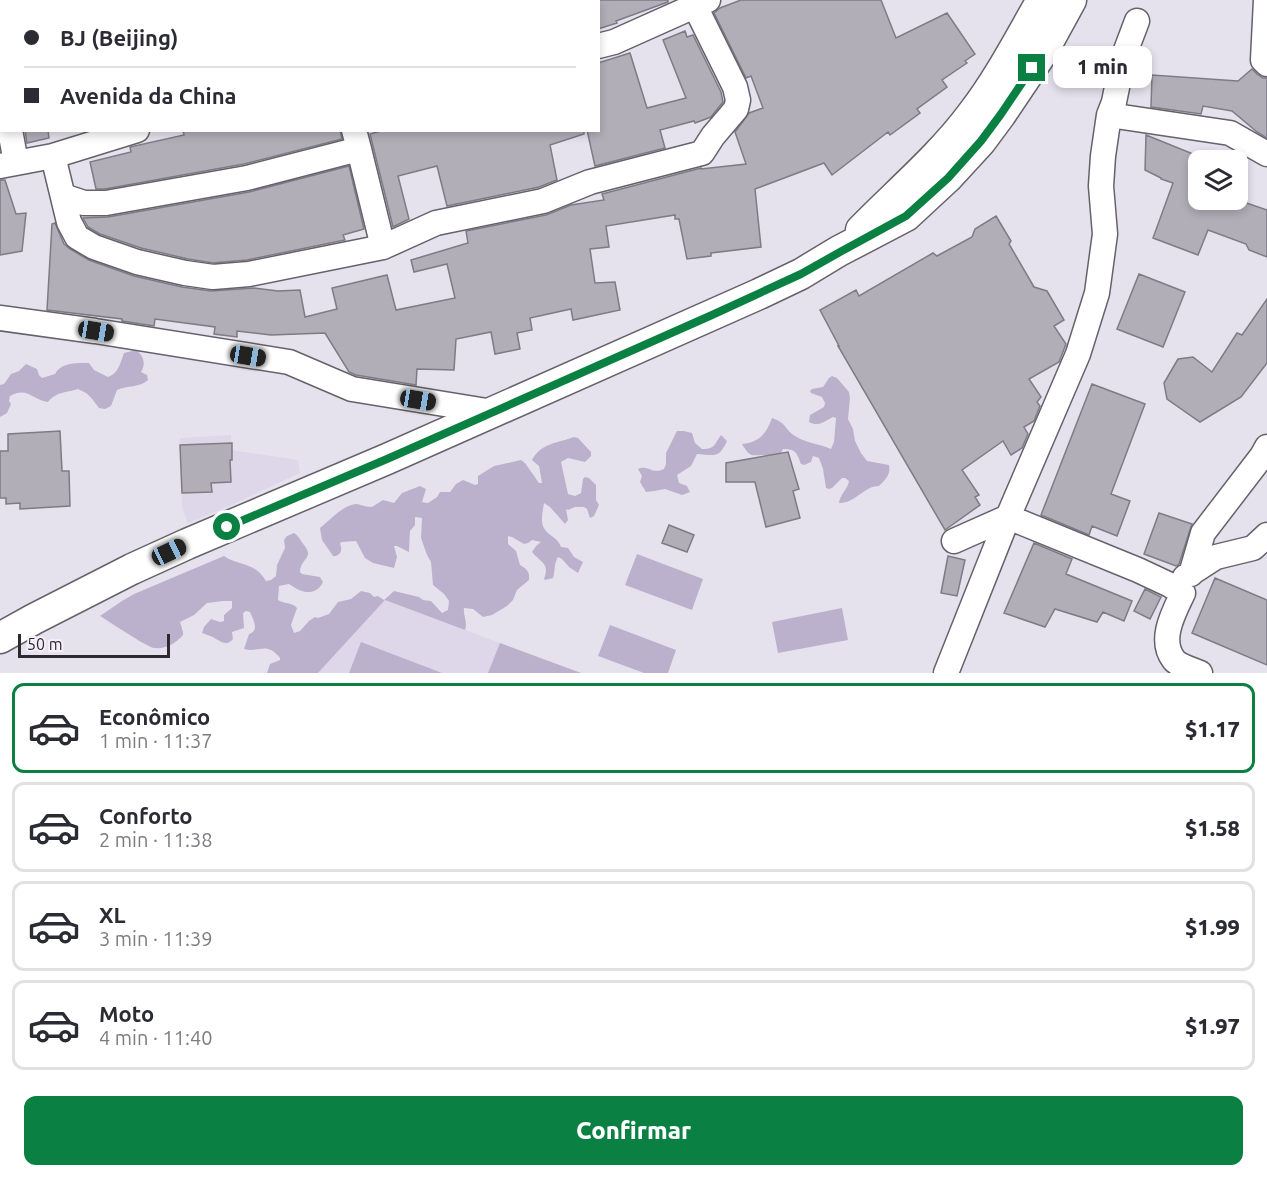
<!DOCTYPE html>
<html lang="pt">
<head>
<meta charset="utf-8">
<style>
  body { margin:0; font-family:Ubuntu,sans-serif; background:#f2f2f3; color:#2b2b33; height:100vh; display:flex; flex-direction:column; font-size:22px; white-space:nowrap }
  * { box-sizing:border-box; margin:0 }
  p { font-size:20px; color:#7c7c81 }
  .icon { flex:none; width:33px; height:33px; fill:none; stroke:currentColor; stroke-width:2; stroke-linecap:round; stroke-linejoin:round }
  .map { position:relative; height:673px; overflow:hidden }
  .side { display:flex; flex-direction:column; background:#fff; flex:1 }
  .side>* { flex:none }
  .top-card { position:absolute; left:0px; top:0px; width:600px; height:132px; box-shadow:0 3px 9px #0003; display:grid; align-content:center; height:132px; padding:0 24px; background:#fff }
  .controls { position:absolute; left:1188px; top:150px; display:grid; gap:12px }
  .controls a { display:grid; place-items:center; width:60px; height:60px; border-radius:12px; background:#fff; box-shadow:0 3px 9px #0003; font-size:30px }
  .scale { position:absolute; left:18px; bottom:15px; width:152px; box-sizing:border-box; padding-left:6px; border:3px solid #2b2a2e; border-top:0; font-size:16px; line-height:21px; white-space:nowrap; color:#2b2a2e; -webkit-text-stroke:4px #f4effa; paint-order:stroke }
  .end { position:absolute; width:27px; height:27px; margin:-14px; border:8px solid #0b8043; background:#fff; box-shadow:0 0 0 3px #fff }
  .from { border-radius:50% }
  .bubble { position:absolute; height:42px; border-radius:12px; background:#fff; box-shadow:0 3px 9px #0003; font-size:20px; font-weight:800; line-height:42px; text-align:center }
  .car { position:absolute; width:18px; height:36px; margin:-18px -9px; border-radius:8px; box-shadow:0 0 4px 2px #0007; background:linear-gradient(#222 24%,#8ab4d8 0 40%,#222 0 76%,#8ab4d8 0 86%,#222 0) }
  .top-card b { display:flex; align-items:center; gap:21px; height:57px; font-size:22px }
  .top-card b+b { border-top:2px solid #e1e1e2 }
  .top-card i { width:15px; height:15px; background:#2b2b33 }
  ul { padding:10px 0 0; list-style:none }
  li { display:flex; align-items:center; gap:18px; height:90px; margin:0 12px 9px; padding:0 12px; border:3px solid #e1e1e2; border-radius:12px }
  li div { flex:1 }
  li b { display:block; font-size:22px }
  li em { font-style:normal; font-weight:800 }
  li.selected { border-color:#0b8043 }
  li>.icon { width:54px; height:54px; stroke-width:1.5 }
  .button { display:flex; gap:12px; margin-top:auto; padding:12px 24px }
  .button a { flex:1; height:69px; border-radius:12px; background:#0b8043; color:#fff; font-size:24px; font-weight:800; line-height:69px; text-align:center }
  .map>svg:first-child { display:block }
  .built { fill:#ded7e9 }
  .green { fill:#bcb1cc }
  .building { fill:#b2aeb8; stroke:#7f7b85; stroke-width:1.5 }
  .lines { fill:none; stroke-linecap:round; stroke-linejoin:round }
  .minor-casing { stroke:#65626b; stroke-width:27 }
  .major-casing { stroke:#65626b; stroke-width:33 }
  .minor { stroke:#fff; stroke-width:24 }
  .major { stroke:#fff; stroke-width:30 }
  .route { stroke:#0b8043; stroke-width:8 }
</style>
</head>
<body>
<div class="map">
<svg width="1267" height="673" viewBox="0 0 1267 673">
  <rect width="100%" height="100%" fill="#e6e2ed"/>
  <path class="built" d="M231,435L232,450L298,460L300,473L227,507L188,523L182,507L180,438Z
    M385,600L500,643L581,673H318Z"/>
  <path class="green" d="M136,350C144,356 146,364 141,372L147,375L148,380C140,388 127,385 117,390L111,406L105,409L99,408C92,399 90,394 78,389C66,393 57,391 48,402C33,400 27,386 10,396L9,401L11,404L7,413L0,417V385L4,384L11,374L19,371L26,364L37,369L39,375L42,378L55,374C61,362 77,363 89,363L94,370L108,377C119,373 120,363 124,353Z
    M832,376L837,378L849,392L850,398L848,419L853,429L855,441L861,453L867,461L889,465C891,475 885,480 879,486C863,486 857,503 839,503C840,494 848,489 849,481L845,478H842L832,488L829,489L826,488L823,469L819,458L813,456L811,462L804,465L801,464C797,453 796,449 783,449C779,458 775,456 767,455C753,454 751,460 742,444C760,442 766,434 772,418C787,423 784,429 795,436C805,443 820,444 831,449L834,442L836,418L833,417C824,422 818,427 809,422L810,415L824,407L825,403L822,397L811,393L810,391L812,389L823,387L829,378Z
    M677,431H684L692,433L695,443L702,449C716,449 714,444 721,435L727,441C719,459 714,455 697,454L691,466L677,475L679,483L687,486L690,492L682,495L665,489L654,491L646,492L640,482L642,476L638,469C648,464 652,475 664,469L666,464V453Z
    M574,437L578,438L591,452V456L585,462L568,458L561,462L568,494L575,496L581,493L583,479L585,477L589,478L596,485V500L599,505L594,516L590,518L587,509L584,507H575L568,510L566,509L568,520L565,524L550,507L544,503C543,510 540,522 544,528C548,536 558,537 561,547L568,548L574,557L583,562L578,573L569,567L562,559L558,557C554,563 555,572 553,578L545,580L544,579C550,563 541,563 532,552L536,546L541,542L532,540L528,543L524,544L512,537L508,536V544L516,551L520,565C527,569 530,572 529,580L517,590L513,600L507,606L492,615L483,617L473,609L464,608C463,616 468,622 465,630L385,600L318,673H267L270,664L280,660V658C266,641 260,653 244,649L249,634C260,631 253,619 250,612L246,611L243,613L244,628L232,632L233,639C227,646 223,643 216,639C212,636 207,635 202,633L204,627L211,619L220,622L224,621V615L232,608V601H223L207,603L194,615L180,622L183,632V635C175,644 166,649 154,648C145,646 110,622 100,616L122,601L134,594L224,556C240,567 254,561 266,581L271,580L276,576L277,565L285,548L284,540L287,536L294,533C299,536 300,540 304,545C315,558 300,559 300,572L302,574L320,577L323,582C315,598 300,592 289,584L279,586L278,600C284,604 292,602 297,608L291,625L294,633L300,631L309,621L315,617L318,618L329,614L338,602L351,599L361,591L370,593L374,597L378,596L384,600L394,591L419,597L423,600L431,601L442,613L448,610L449,601L444,594L433,585L431,562L427,555L421,538L422,518L415,517V525L410,531L409,552L397,546H394L397,557L394,568L373,563L365,558L356,541L342,542L340,543C342,550 342,553 336,556H333L322,540L320,528C330,520 344,504 357,504C362,505 367,507 372,507L383,500L394,503L402,493L420,486L426,489L422,502L428,503L437,497L440,492H450L456,484L463,480L475,485L478,484V476L494,466L521,460L525,463L539,483H542L539,466L532,460C541,443 558,443 574,437Z
    M637,554L703,579L692,610L625,585Z
    M842,608L848,640L778,653L772,622Z
    M610,625L676,650L668,673H644L598,656Z
    M361,642L442,673H349Z
    M500,643L581,673H488Z"/>
  <path class="building" d="M598,0H668V2L616,21L617,23L598,29Z
    M741,0H881L896,38L947,13L975,54L965,61L967,63L942,80L947,87L917,109L920,113L890,135L888,132L832,175L824,163L755,189L761,247L711,253V256L687,259L679,219H675V215L606,226L609,247L590,249L595,283L615,282L620,310L573,320L571,309L530,318L532,330L517,333L520,349L495,354L491,332L456,339L454,370L417,369L416,385L356,375L349,372L325,333L271,335L237,331V337L214,334L215,327L155,319L154,326L122,321V319L47,310L52,224L55,223L64,244L70,249L89,260L134,276L182,287L211,291L254,288L278,291L300,290L305,317L337,309L332,288L387,275L396,310L455,298L447,264L414,272L411,260L468,243L466,231L546,215L571,205L604,200L602,194L701,168V169L746,164L735,132L749,113L763,108L751,76L746,78L714,13L720,8Z
    M685,31L687,37L693,35L721,92L723,102L711,117L695,123L694,121L660,130L665,148L595,166L587,130H598V63L630,53L647,108L686,98L663,40Z
    M1252,69L1257,74L1263,78H1267V138L1257,132L1232,111L1203,106L1201,114L1151,107L1152,75L1238,81Z
    M25,130H48L49,138L27,143Z
    M183,130H340L342,139L244,164L105,189H96L90,162L131,152L130,147L184,135Z
    M384,130H584V134L550,145L557,180L539,187L447,206L437,166L398,176L409,219L393,227L370,134Z
    M1146,135L1198,156V200H1238L1267,210V257L1249,250L1246,244L1208,230L1198,255L1153,238L1173,183L1161,179V178L1145,170Z
    M349,166L364,229L343,235L345,240L247,260L213,263L188,259L141,248L100,234L88,227L83,218L108,217L249,192Z
    M0,180H5L16,214L26,213L22,251L0,255Z
    M996,216L1011,241L1009,244L1034,287L1047,291L1064,320L1054,326L1066,344L1059,362L1029,379L1041,397L1037,402L1040,406L1034,421L1024,427L1028,434L1022,448L1011,455L1003,441L962,470L979,495L975,497L980,505L945,530L838,346H839L820,310L856,290L859,296L933,253L937,256L972,237L975,229Z
    M1139,274L1185,292L1163,347L1117,329Z
    M1267,299V363L1241,397L1200,422L1167,399L1164,383L1178,359L1193,357L1212,372L1237,333L1242,335Z
    M1092,384L1145,404L1111,494L1130,501L1117,536L1092,526L1089,535L1041,515Z
    M60,431L62,471H69L70,506L20,509V503L6,504V498H0V451H8V434Z
    M232,443V460H230L231,482L211,483L212,492L182,493L180,445Z
    M788,452L799,489L793,491L800,518L766,527L755,482H726V463Z
    M1159,513L1192,524L1179,564L1176,566L1144,554Z
    M669,525L694,535L687,552L662,543Z
    M1034,543L1072,559L1066,574L1132,601L1124,621L1103,612L1097,622L1055,609L1045,627L1004,613Z
    M948,556L965,560L957,596L941,593Z
    M1215,578L1267,600V665L1192,633Z
    M1145,589L1161,597L1150,619L1134,611Z"/>
  <g class="lines">
    <defs>
      <path id="minor" d="M111,0L120,2
        M1266,0L1263,60L1267,64
        M141,2V0
        M598,46L614,42L708,0
        M0,106L2,107
        M1109,115L1230,133L1267,154
        M10,130L16,163
        M359,149L383,247
        M53,156L69,222L77,237L94,247L137,262L185,273L213,277L249,274L383,247L436,223L543,201L590,182L702,153L713,136L736,109L738,100L735,87L695,6
        M0,166L53,156L137,130
        M63,196L84,203H106L247,178L359,149L354,130
        M0,318L95,331L289,362L352,389L493,412
        M954,541L1008,517L1078,354L1097,293L1105,234L1101,186L1103,156L1109,115L1114,102L1123,58L1137,21
        M1191,574L1203,533L1262,456L1267,447
        M1185,577L1216,557L1253,548L1267,535
        M946,673L1008,517L1138,570L1170,585L1183,593C1174,612 1158,640 1174,660C1179,666 1193,670 1200,673"/>
      <path id="major" d="M861,230C898,192 940,157 972,114C999,79 1020,38 1042,0
        M0,638L34,619L132,569L187,544L387,459L759,294L801,274L839,251L906,216L947,178L981,141L1001,114L1042,53L1071,0"/>
    </defs>
    <use href="#minor" class="minor-casing"/>
    <use href="#major" class="major-casing"/>
    <use href="#minor" class="minor"/>
    <use href="#major" class="major"/>
  </g>
  <g class="lines">
    <path class="route" d="M227,527L387,459L712,315L801,274L840,252L906,216L948,178L981,141L1001,114L1032,68"/>
  </g>
</svg>
<div class="controls">
<a><svg class="icon" aria-label="layers" viewBox="0 0 24 24"><path d="M12 4l9 5-9 5-9-5zM3 14l9 5 9-5"/></svg></a>
</div>
<div class="scale">50 m</div>
<i class="end from" style="left:227px;top:527px"></i>
<i class="end" style="left:1032px;top:68px"></i>
<div class="bubble" style="left:1053px;top:46px;width:99px">1 min</div>
<i class="car" style="left:96px;top:331px;rotate:99deg"></i>
<i class="car" style="left:248px;top:356px;rotate:99deg"></i>
<i class="car" style="left:418px;top:400px;rotate:99deg"></i>
<i class="car" style="left:169px;top:552px;rotate:65deg"></i>
<div class="top-card">
<b><i class="from"></i>BJ (Beijing)</b>
<b><i></i>Avenida da China</b>
</div>
</div>
<section class="side">
<ul>
<li class="selected"><svg class="icon" aria-label="car" viewBox="0 0 24 24"><path d="M5 17H2v-5l4-1 3-4h7l3 4 3 1v5h-3M9 17h6M6 11h13"/><circle cx="7" cy="17" r="2"/><circle cx="17" cy="17" r="2"/></svg><div><b>Econômico</b><p>1 min · 11:37</p></div><em>$1.17</em></li>
<li><svg class="icon" aria-label="car" viewBox="0 0 24 24"><path d="M5 17H2v-5l4-1 3-4h7l3 4 3 1v5h-3M9 17h6M6 11h13"/><circle cx="7" cy="17" r="2"/><circle cx="17" cy="17" r="2"/></svg><div><b>Conforto</b><p>2 min · 11:38</p></div><em>$1.58</em></li>
<li><svg class="icon" aria-label="car" viewBox="0 0 24 24"><path d="M5 17H2v-5l4-1 3-4h7l3 4 3 1v5h-3M9 17h6M6 11h13"/><circle cx="7" cy="17" r="2"/><circle cx="17" cy="17" r="2"/></svg><div><b>XL</b><p>3 min · 11:39</p></div><em>$1.99</em></li>
<li><svg class="icon" aria-label="car" viewBox="0 0 24 24"><path d="M5 17H2v-5l4-1 3-4h7l3 4 3 1v5h-3M9 17h6M6 11h13"/><circle cx="7" cy="17" r="2"/><circle cx="17" cy="17" r="2"/></svg><div><b>Moto</b><p>4 min · 11:40</p></div><em>$1.97</em></li>
</ul>
<div class="button"><a>Confirmar</a></div>
</section>
</body>
</html>
